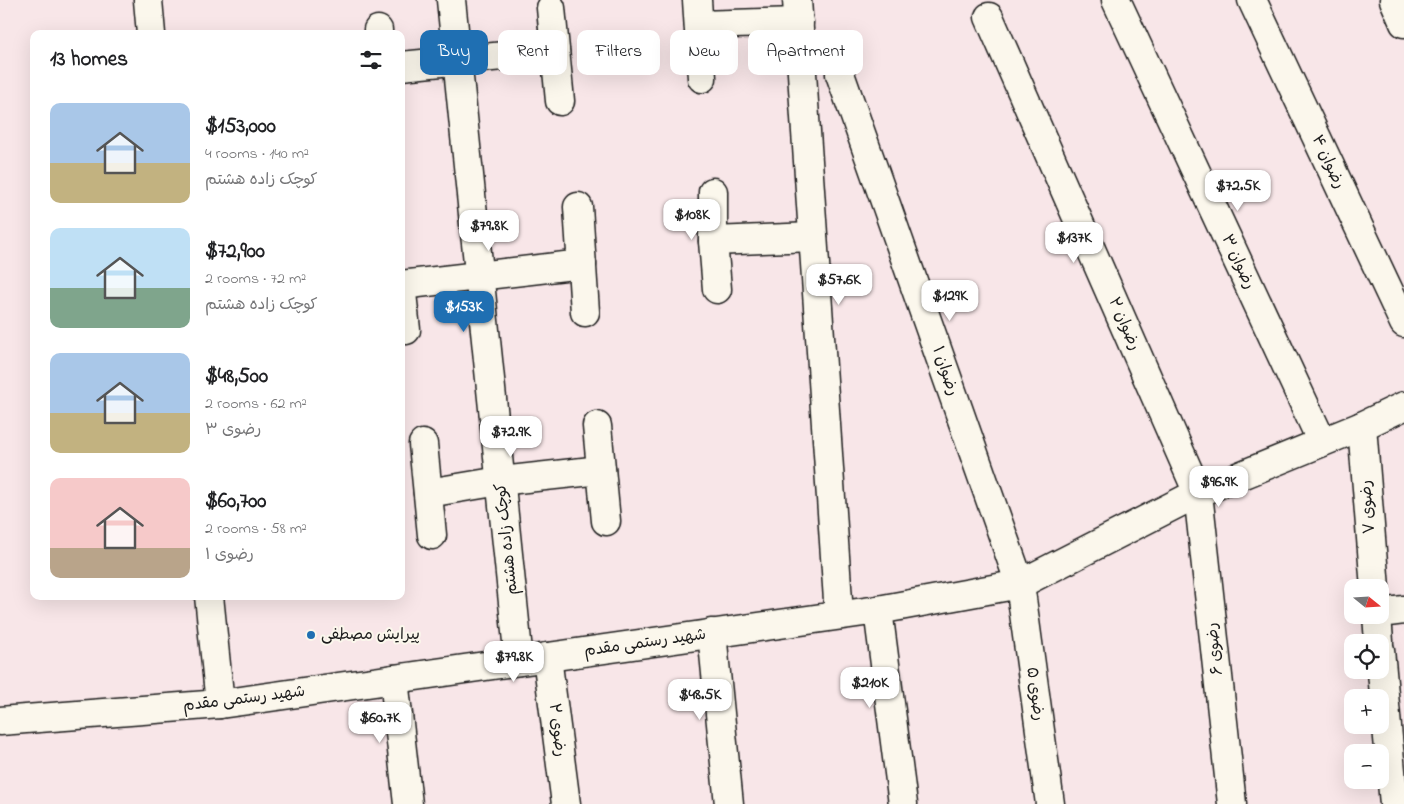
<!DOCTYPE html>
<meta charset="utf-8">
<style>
body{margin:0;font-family:"Indie Flower","Playpen Sans Arabic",sans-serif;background:#f6f6f6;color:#202124;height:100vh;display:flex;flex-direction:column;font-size:19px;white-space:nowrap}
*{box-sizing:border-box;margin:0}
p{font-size:16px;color:#757577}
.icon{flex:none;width:28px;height:28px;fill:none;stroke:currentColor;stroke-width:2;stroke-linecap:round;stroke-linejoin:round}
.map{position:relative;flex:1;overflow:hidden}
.side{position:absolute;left:30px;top:30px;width:375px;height:570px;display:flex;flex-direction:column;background:#fff;border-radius:10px;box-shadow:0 5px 20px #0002}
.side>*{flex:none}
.top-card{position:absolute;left:420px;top:30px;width:475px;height:45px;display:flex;gap:10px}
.needle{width:32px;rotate:108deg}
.controls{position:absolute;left:1344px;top:579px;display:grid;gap:10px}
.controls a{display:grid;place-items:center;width:45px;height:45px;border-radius:10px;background:#fff;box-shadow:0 5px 20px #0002;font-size:25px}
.price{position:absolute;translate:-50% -42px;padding:0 11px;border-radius:10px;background:#fff;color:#222;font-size:16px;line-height:32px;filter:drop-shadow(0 1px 2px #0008)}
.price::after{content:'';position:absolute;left:50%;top:30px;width:15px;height:11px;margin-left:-8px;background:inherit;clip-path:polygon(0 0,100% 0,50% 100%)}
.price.on{background:#1f6fb2;color:#fff}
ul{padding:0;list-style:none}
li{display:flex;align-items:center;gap:15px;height:125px;padding:0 20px}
li span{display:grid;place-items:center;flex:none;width:140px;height:100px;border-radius:10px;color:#555}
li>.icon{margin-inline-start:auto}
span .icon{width:60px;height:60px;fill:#fffc;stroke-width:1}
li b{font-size:21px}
h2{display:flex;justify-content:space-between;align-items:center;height:60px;padding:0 20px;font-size:21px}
.tag{padding:0 18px;border-radius:10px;background:#fff;box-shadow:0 5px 20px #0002;font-size:18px;line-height:45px}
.tag.on{background:#1f6fb2;color:#fff}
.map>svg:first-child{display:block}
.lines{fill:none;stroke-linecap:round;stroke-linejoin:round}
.minor-casing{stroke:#1c1c1c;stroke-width:31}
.minor{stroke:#fbf7ec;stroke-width:28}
.poi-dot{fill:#1f6fb2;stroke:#fbf7ec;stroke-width:2}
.labels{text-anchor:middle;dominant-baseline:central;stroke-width:4;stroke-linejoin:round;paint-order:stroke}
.street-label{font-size:16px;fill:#1c1c1c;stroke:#fbf7ec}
.poi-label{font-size:16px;fill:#1c1c1c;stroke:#fbf7ec;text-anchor:start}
</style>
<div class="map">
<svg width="1404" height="804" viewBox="0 0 1404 804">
<rect width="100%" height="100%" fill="#f8e6e8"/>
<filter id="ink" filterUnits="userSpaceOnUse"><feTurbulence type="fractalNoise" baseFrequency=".02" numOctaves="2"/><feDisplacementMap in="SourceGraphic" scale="10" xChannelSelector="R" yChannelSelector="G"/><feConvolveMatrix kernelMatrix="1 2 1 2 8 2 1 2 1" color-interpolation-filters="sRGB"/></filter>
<g filter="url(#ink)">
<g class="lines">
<g class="minor-casing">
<g id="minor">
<polyline points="148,0 151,34"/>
<polyline points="451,0 519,661"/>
<polyline points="697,0 702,78"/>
<polyline points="797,0 839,615"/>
<polyline points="1116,0 1322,442"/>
<polyline points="1252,0 1404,323"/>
<polyline points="1394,0 1404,23"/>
<polyline points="551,8 560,101"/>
<polyline points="989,17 1198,493 1232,804"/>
<polyline points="699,25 799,22"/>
<polyline points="378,30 378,34"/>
<polyline points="401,66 555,51"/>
<polyline points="840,74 1020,584 1050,804"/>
<polyline points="713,192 713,241 717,289"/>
<polyline points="578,207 585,312"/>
<polyline points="713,241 813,237"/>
<polyline points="401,284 406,330"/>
<polyline points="401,285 582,264"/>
<polyline points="597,426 606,521"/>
<polyline points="1362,426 1375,588"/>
<polyline points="423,444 432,535"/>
<polyline points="428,493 500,481 601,470"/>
<polyline points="209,596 220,704"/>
<polyline points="878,610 903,804"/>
<polyline points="1380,613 1404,610"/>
<polyline points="1377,615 1379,642"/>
<polyline points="712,633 729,804"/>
<polyline points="1380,650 1394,804"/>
<polyline points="547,657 566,804"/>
<polyline points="394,679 408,804"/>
<polyline points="0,721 220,704 878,610 1020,584 1198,493 1362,426 1404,406"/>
</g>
</g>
<use href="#minor" class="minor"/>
</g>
</g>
<circle class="poi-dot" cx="311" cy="635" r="5"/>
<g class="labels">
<g class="street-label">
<text transform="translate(1328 162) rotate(65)">رضوان ۴</text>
<text transform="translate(1238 262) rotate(65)">رضوان ۳</text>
<text transform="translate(1124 324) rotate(66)">رضوان ۲</text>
<text transform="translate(945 371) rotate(71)">رضوان ۱</text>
<text transform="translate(1368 507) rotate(-94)">رضوی ۷</text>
<text transform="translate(507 539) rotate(-96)">کوچک زاده هشتم</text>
<text transform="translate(645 643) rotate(-8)">شهید رستمی مقدم</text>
<text transform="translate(1215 649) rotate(-96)">رضوی ۶</text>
<text transform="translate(1035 694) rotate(82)">رضوی ۵</text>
<text transform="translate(244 699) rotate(-7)">شهید رستمی مقدم</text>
<text transform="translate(557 730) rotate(83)">رضوی ۲</text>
</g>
<g class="poi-label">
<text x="321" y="635">پیرایش مصطفی</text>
</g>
</g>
</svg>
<div class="controls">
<a><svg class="needle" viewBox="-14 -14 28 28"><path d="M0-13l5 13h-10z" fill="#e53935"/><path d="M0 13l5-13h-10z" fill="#757577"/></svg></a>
<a><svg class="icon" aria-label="locate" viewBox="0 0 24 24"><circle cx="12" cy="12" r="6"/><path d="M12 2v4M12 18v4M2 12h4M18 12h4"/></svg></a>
<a>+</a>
<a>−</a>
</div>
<b class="price" style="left:1238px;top:212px">$72.5K</b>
<b class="price" style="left:692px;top:241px">$108K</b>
<b class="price" style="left:489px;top:252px">$79.8K</b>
<b class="price" style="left:1074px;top:264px">$137K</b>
<b class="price" style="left:839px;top:306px">$57.6K</b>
<b class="price" style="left:950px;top:322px">$129K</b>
<b class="price on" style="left:464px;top:333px">$153K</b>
<b class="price" style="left:511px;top:458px">$72.9K</b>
<b class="price" style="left:1219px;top:508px">$96.9K</b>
<b class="price" style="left:514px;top:683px">$79.8K</b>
<b class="price" style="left:870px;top:709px">$210K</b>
<b class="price" style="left:700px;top:721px">$48.5K</b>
<b class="price" style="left:380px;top:744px">$60.7K</b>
<div class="top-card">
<a class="tag on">Buy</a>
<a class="tag">Rent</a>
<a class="tag">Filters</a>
<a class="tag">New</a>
<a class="tag">Apartment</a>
</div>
<section class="side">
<h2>13 homes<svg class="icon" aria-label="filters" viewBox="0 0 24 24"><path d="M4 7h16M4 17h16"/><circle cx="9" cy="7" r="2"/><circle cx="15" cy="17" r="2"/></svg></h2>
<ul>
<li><span style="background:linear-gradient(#a9c7e8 60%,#c2b280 0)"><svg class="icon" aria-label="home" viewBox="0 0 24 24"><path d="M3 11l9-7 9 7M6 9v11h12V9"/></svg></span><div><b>$153,000</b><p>4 rooms · 140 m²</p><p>کوچک زاده هشتم</p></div></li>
<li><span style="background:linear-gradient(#bfe0f5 60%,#7fa58c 0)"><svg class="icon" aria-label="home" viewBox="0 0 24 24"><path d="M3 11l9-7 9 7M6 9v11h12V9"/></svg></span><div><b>$72,900</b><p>2 rooms · 72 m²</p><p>کوچک زاده هشتم</p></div></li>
<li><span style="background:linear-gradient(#a9c7e8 60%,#c2b280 0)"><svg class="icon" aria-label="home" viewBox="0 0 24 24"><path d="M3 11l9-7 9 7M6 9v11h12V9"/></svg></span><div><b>$48,500</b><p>2 rooms · 62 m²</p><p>رضوی ۳</p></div></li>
<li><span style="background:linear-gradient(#f6c9c9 70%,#b9a48a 0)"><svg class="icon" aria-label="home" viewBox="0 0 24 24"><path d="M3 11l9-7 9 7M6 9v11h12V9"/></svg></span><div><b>$60,700</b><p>2 rooms · 58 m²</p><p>رضوی ۱</p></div></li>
</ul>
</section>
</div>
